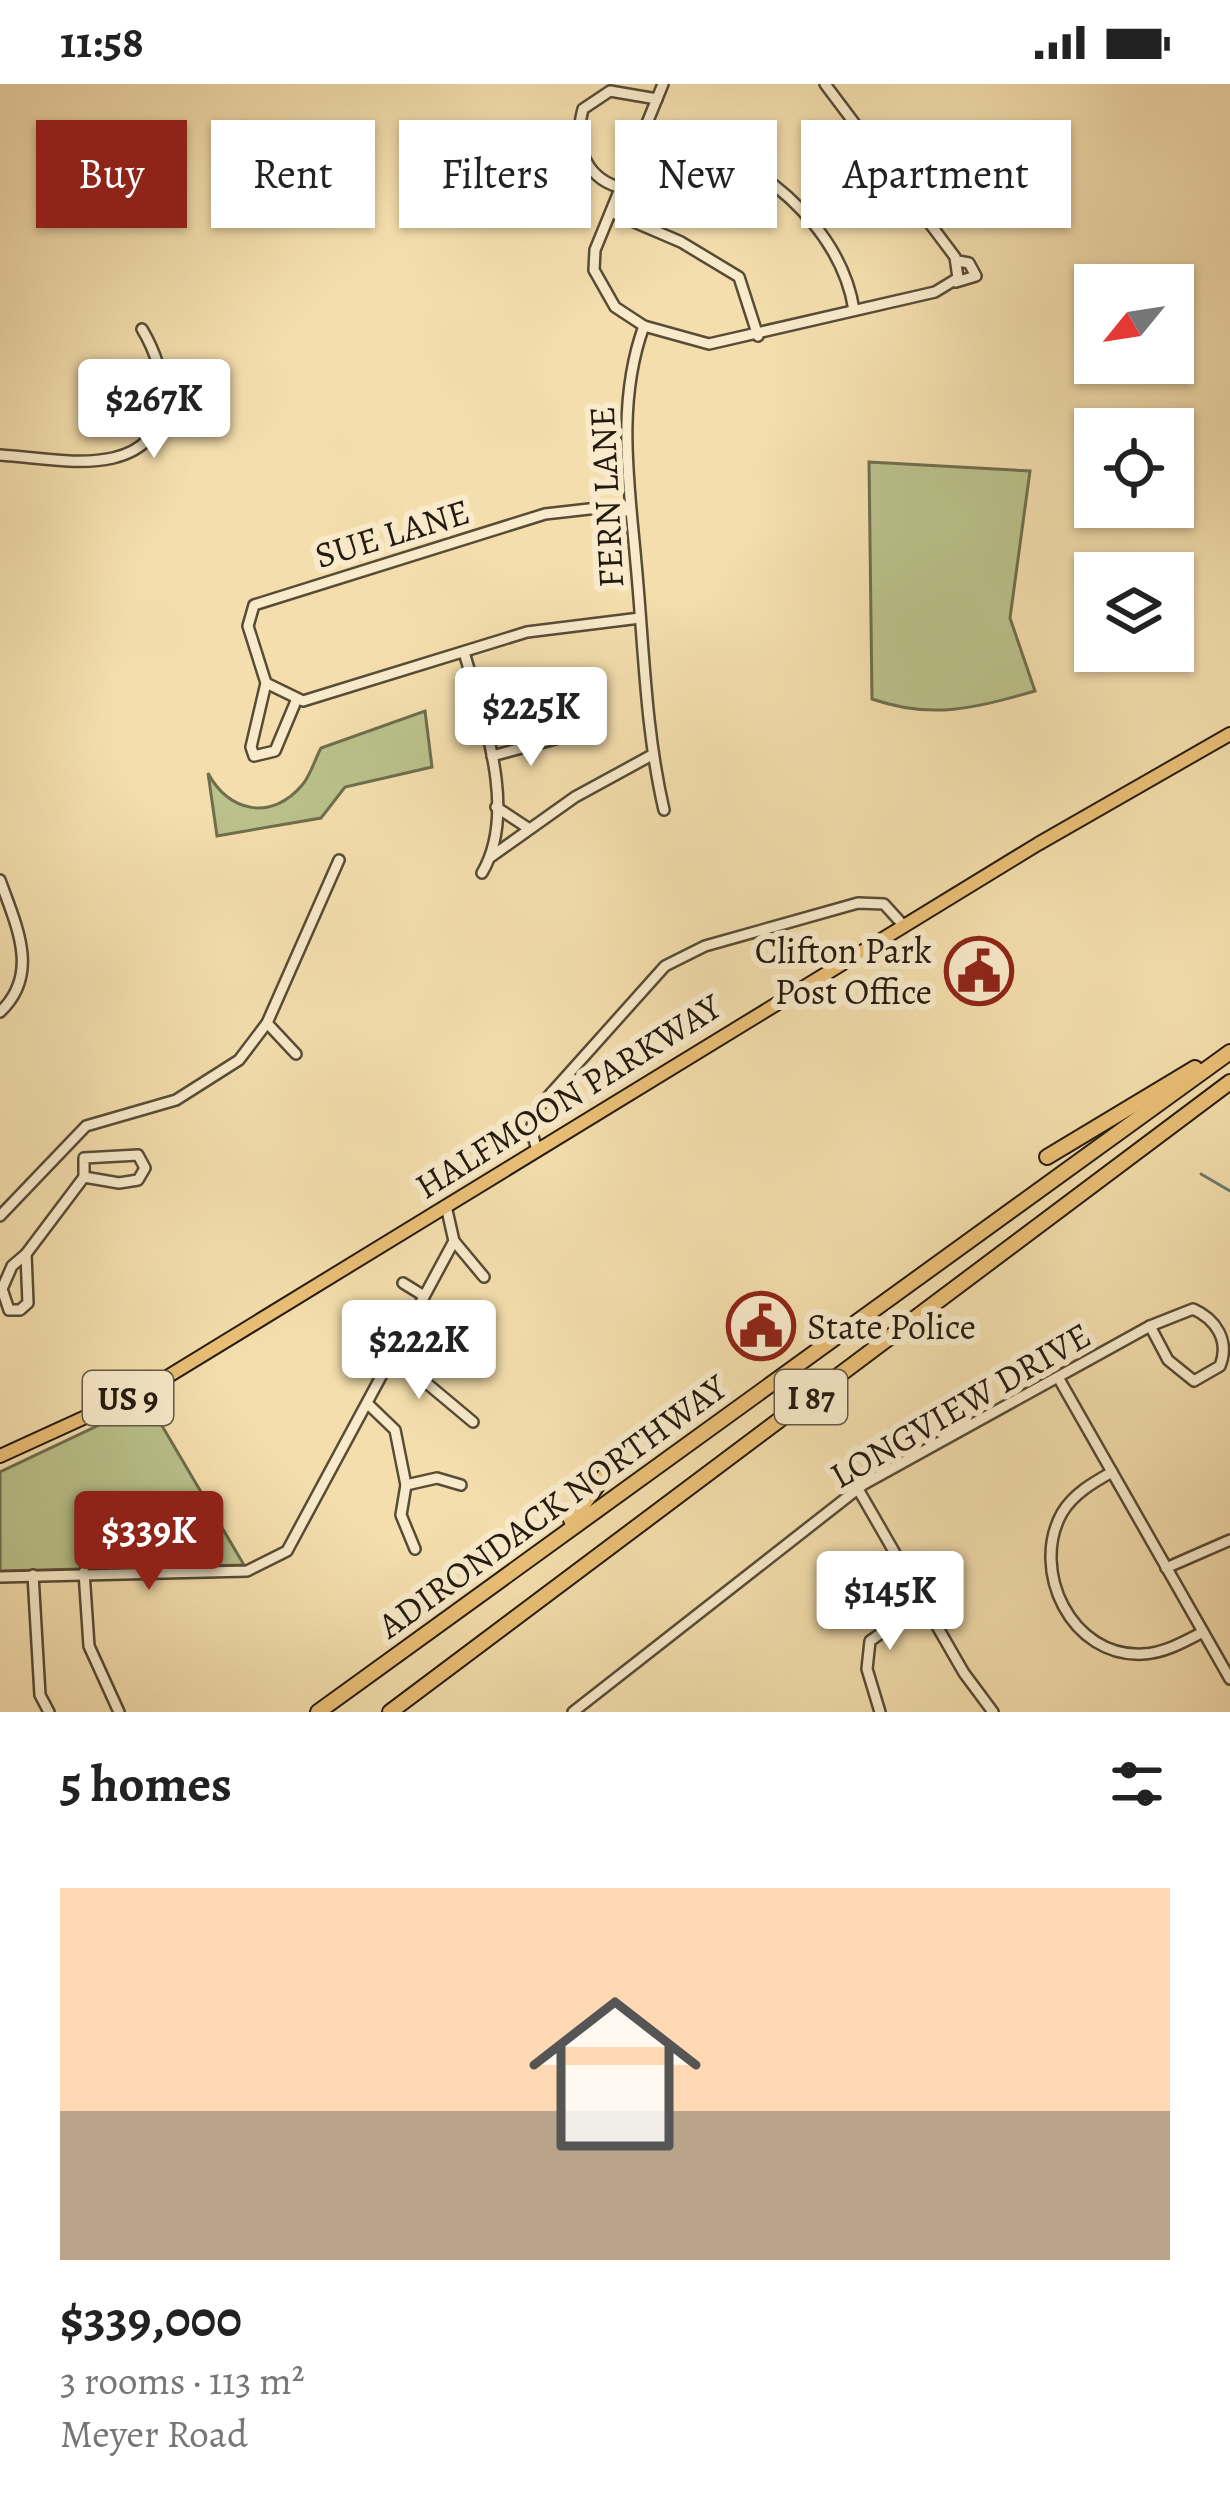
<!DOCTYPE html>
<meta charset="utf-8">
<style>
body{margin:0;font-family:Alegreya,serif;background:#f6f6f6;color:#222;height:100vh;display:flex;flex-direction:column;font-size:45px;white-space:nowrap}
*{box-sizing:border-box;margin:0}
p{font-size:39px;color:#767676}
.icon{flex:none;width:66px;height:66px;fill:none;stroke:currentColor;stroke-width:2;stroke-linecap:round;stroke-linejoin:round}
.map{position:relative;height:1628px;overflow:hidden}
.sheet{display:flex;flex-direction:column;background:#fff;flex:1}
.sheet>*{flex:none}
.banner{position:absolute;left:36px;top:36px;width:1158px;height:108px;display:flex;gap:24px}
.needle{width:78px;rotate:240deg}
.tools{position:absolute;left:1074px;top:180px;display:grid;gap:24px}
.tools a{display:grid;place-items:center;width:120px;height:120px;border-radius:0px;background:#fff;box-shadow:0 3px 9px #0004;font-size:60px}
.price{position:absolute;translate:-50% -102px;padding:0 27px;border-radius:12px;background:#fff;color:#222;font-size:39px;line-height:78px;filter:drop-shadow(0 3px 6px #0008)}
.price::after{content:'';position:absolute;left:50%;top:72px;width:36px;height:27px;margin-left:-18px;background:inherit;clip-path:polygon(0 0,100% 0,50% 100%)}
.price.selected{background:#8f2418;color:#fff}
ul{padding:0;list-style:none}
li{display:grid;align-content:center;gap:24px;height:636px;padding:0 60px}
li+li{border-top:3px solid #e0e0e0}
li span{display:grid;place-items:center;height:372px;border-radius:0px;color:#555}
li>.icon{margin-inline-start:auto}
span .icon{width:216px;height:216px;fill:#fffc;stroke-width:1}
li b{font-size:51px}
h2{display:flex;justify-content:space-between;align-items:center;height:144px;padding:0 60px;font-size:51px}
.pill{padding:0 42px;border-radius:0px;background:#fff;box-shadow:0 3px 9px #0004;font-size:42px;line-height:108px}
.pill.selected{background:#8f2418;color:#fff}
.status{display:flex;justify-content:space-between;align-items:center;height:84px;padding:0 60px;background:#fff;direction:ltr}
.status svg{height:33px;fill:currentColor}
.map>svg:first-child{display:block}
.green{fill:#bac18b;stroke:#6f6e4d;stroke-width:3}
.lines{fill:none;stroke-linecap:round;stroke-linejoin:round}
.stream{stroke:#6c7c6d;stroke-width:3}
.minor-casing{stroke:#584c36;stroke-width:14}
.major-casing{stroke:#241b0f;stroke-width:16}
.highway-casing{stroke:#241b0f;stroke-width:18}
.minor{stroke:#f8eaca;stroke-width:9}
.major{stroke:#eabf76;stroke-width:12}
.highway{stroke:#eabf76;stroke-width:14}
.labels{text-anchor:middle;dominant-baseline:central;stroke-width:12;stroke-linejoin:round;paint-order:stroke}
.shield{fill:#f8eaca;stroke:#645947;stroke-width:3}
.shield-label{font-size:33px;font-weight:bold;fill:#241b0f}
.street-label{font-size:36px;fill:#241b0f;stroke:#f8eaca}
.poi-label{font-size:36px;fill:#241b0f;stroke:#f8eaca;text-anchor:end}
</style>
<div class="status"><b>11:58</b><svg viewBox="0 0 49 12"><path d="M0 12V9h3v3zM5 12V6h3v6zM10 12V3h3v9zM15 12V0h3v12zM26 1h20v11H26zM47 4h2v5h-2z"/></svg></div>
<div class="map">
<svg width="1230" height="1628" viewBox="0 0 1230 1628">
<rect width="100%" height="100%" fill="#f4dead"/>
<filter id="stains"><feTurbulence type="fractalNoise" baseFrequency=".00167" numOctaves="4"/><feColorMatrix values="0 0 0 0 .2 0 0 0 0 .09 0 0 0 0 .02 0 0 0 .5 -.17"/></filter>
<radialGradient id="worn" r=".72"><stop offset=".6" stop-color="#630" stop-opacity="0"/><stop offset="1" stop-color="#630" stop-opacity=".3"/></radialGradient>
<g class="green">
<path d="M869,378L1030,387L1010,534L1035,607C975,624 932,636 872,615Z"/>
<path d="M425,627L432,683L345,703L321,734L217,752L208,689C228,728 272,738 303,700C311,690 315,675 321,664Z"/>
<polygon points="148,1318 244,1481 0,1487 0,1388"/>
</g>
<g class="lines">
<polyline class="stream" points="1201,1090 1230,1107"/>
<g class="minor-casing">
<g id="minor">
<polyline points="663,0 595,166 594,186 615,223 644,242 709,260 935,208 958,194 955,173 825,0"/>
<path d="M738,78C793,107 844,162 854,226"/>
<path d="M618,103C583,92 574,58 583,25L610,7L657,15"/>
<polyline points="611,128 681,158 739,193 758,252"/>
<polyline points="956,198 976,192 969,179 958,177"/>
<path d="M644,242C616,318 629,400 636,479C644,563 645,644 664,726"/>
<path d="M0,371C35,373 78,382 113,374C180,358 169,290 142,245"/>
<path d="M464,568C482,632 519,726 482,789"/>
<polyline points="266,599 303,617 527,548 640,534"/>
<polyline points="296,617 275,667 254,672 251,663 266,599 248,542 254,521 545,430 598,424 628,427"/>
<polyline points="492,672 559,654"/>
<polyline points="496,723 528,744"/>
<polyline points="492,772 575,713 652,671"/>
<path d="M0,796C16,841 41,890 0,928"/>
<polyline points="267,939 296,970"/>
<polyline points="537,1066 531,1045 537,1025 665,882 705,862 858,819 884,820 904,842"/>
<polygon points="138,1071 145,1084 138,1096 119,1099 84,1093 84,1074"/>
<polyline points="0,1132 86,1042 176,1016 239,976 267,939 339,776"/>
<polyline points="454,1157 484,1193"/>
<polygon points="26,1170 28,1219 20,1226 9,1226 2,1205 12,1182"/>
<polyline points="26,1170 84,1093"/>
<polyline points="403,1199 424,1212"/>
<path d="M1193,1225C1216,1235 1230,1257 1220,1282L1194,1297L1168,1276L1150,1242Z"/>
<polyline points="393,1271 473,1338"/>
<polyline points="1059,1295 1230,1595"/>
<polyline points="368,1320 395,1346 406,1401 401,1431 415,1465"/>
<path d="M1112,1388C1094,1398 1073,1410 1062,1429C1030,1486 1071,1574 1143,1570C1164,1569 1184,1558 1203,1548"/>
<polyline points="406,1401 437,1394 461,1401"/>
<polyline points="858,1405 964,1589 993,1628"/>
<polyline points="1166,1484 1230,1456"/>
<polyline points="84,1488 89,1562 119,1628"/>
<polyline points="33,1491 40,1611 49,1628"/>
<polyline points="0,1493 247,1487 287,1467 454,1157 446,1122"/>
<polyline points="573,1628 864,1400 1150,1242"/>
<polyline points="880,1628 867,1585 870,1557 923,1520"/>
</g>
</g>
<g class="major-casing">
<polyline id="major" points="0,1372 149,1304 1038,760 1230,650"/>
</g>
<g class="highway-casing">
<g id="highway">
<polyline points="1047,1073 1195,984"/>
<polyline points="571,1436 615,1378"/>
<polyline points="318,1628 1230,968"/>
<polyline points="390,1628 1230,998"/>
</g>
</g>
<use href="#minor" class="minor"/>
<use href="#major" class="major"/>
<use href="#highway" class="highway"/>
</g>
<defs>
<g id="civic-ring" transform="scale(3.45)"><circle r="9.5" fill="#f8eaca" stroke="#8f2418" stroke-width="1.5"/><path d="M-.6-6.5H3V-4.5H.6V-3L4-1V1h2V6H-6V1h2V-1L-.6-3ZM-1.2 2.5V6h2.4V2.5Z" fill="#8f2418"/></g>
</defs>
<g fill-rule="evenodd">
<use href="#civic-ring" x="979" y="887"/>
<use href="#civic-ring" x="761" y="1242"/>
</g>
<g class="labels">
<g class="shield">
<rect x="775" y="1286" width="72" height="54" rx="9"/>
<rect x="83" y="1287" width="90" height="54" rx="9"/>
</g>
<g class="shield-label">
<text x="811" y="1313">I 87</text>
<text x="128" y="1314">US 9</text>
</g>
<g class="street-label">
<text transform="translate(606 413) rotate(-93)">FERN LANE</text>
<text transform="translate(392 449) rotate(-17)">SUE LANE</text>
<text transform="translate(568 1012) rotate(-32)">HALFMOON PARKWAY</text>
<text transform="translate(960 1321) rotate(-30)">LONGVIEW DRIVE</text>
<text transform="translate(552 1422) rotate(-36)">ADIRONDACK NORTHWAY</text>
</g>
<g class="poi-label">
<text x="932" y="866">Clifton Park<tspan x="932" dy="41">Post Office</tspan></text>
<text x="807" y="1242" text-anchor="start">State Police</text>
</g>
</g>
<rect width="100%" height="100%" filter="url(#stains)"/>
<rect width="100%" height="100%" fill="url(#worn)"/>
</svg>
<div class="tools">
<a><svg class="needle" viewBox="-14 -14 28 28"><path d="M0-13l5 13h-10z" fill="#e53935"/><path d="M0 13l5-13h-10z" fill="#767676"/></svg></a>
<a><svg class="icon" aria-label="locate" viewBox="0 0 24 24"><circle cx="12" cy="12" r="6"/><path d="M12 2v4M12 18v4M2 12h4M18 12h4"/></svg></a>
<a><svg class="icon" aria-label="layers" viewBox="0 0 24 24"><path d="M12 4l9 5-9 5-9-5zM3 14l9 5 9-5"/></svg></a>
</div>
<b class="price" style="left:154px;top:377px">$267K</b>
<b class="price" style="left:531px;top:685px">$225K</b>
<b class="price" style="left:419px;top:1318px">$222K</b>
<b class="price selected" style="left:149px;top:1509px">$339K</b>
<b class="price" style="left:890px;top:1569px">$145K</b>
<div class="banner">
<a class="pill selected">Buy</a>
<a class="pill">Rent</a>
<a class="pill">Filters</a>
<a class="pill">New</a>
<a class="pill">Apartment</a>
</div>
</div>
<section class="sheet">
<h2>5 homes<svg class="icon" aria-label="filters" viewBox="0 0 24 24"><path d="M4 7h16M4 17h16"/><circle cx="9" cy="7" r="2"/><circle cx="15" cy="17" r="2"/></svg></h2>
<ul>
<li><span style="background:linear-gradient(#ffd9b3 60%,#b9a48a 0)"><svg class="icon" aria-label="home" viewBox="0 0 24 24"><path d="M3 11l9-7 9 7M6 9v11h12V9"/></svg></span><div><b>$339,000</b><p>3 rooms · 113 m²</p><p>Meyer Road</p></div></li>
</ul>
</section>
